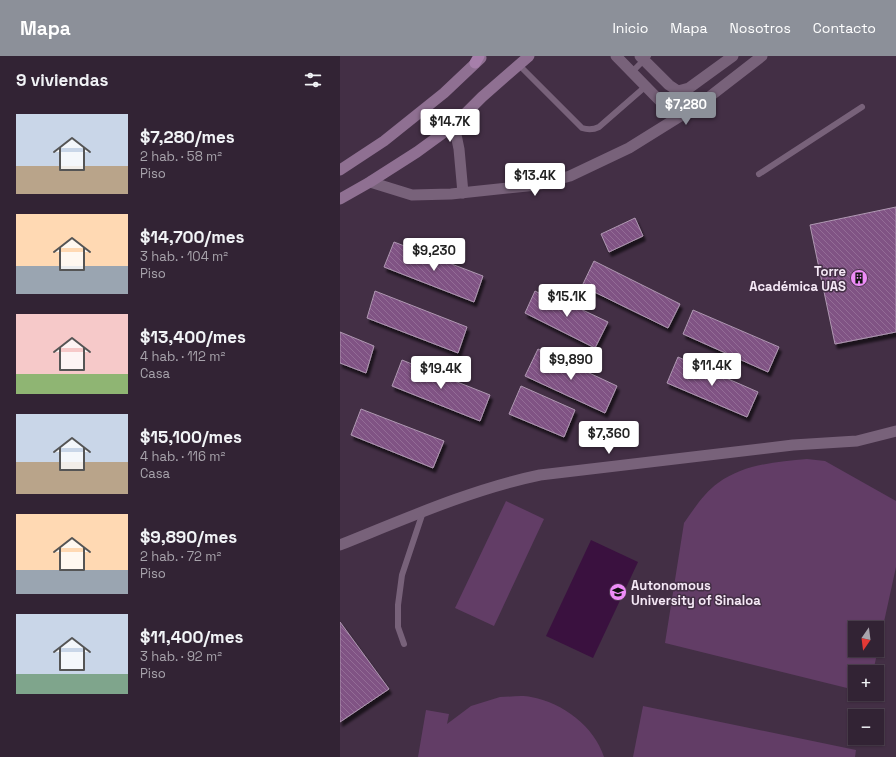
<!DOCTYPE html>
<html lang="es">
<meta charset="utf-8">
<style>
body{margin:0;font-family:"Space Grotesk",sans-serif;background:#3a2b3c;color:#f1f3f6;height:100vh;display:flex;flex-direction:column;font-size:15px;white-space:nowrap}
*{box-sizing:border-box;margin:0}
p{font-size:13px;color:#a8a4ac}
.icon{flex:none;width:22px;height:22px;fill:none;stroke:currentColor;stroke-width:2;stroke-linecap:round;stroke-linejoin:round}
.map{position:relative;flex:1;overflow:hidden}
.sheet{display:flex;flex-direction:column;background:#322334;width:340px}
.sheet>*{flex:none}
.needle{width:26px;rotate:194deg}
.buttons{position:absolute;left:508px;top:565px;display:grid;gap:8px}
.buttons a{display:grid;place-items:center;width:36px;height:36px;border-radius:0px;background:#322334;box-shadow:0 1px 3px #0004,0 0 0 1px #4d404f;font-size:20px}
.price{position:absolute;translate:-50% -34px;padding:0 9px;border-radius:4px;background:#fff;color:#222;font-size:13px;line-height:26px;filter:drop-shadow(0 1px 2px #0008)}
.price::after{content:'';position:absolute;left:50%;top:24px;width:12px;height:9px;margin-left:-6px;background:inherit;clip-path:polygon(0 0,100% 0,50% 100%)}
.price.on{background:#8c9099;color:#fff}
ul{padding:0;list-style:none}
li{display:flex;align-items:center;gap:12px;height:100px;padding:0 16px}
li span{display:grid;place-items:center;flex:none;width:112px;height:80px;border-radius:0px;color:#555}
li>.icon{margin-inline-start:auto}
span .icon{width:48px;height:48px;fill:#fffc;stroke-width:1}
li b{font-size:17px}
h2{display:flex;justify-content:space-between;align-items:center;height:48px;padding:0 16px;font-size:17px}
header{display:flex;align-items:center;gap:24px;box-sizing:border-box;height:56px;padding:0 20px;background:#8c9099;color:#fff}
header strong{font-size:19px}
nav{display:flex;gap:22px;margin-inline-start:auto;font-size:14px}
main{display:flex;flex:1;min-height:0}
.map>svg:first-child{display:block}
.garden{fill:#623d66;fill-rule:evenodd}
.water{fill:#3a113f}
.building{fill:url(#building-back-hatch);stroke:#af98b2;filter:url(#shadow)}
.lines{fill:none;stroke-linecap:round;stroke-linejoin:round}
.service{stroke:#78627a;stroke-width:6}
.minor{stroke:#78627a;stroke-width:11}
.tertiary{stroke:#78627a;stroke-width:11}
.secondary{stroke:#8f7092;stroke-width:11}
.primary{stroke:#a67faa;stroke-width:11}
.labels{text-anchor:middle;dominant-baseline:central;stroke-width:3;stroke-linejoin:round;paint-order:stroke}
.poi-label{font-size:13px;font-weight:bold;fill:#f5e8f6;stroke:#432f45;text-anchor:end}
</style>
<header>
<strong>Mapa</strong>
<nav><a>Inicio</a><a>Mapa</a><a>Nosotros</a><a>Contacto</a></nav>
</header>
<main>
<section class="sheet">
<h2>9 viviendas<svg class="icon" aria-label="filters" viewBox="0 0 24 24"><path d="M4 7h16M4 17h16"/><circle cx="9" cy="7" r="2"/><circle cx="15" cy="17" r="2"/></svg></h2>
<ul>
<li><span style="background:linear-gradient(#c9d6e8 65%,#b9a48a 0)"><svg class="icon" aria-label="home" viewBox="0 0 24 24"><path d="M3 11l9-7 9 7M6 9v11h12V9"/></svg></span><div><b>$7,280/mes</b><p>2 hab. · 58 m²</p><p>Piso</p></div></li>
<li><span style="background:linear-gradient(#ffd9b3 65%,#9aa5b1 0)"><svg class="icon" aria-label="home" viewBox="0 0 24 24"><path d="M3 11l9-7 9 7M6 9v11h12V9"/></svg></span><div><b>$14,700/mes</b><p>3 hab. · 104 m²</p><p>Piso</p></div></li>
<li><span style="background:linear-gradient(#f6c9c9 75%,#8fb573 0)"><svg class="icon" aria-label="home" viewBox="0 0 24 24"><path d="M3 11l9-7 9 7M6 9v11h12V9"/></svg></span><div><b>$13,400/mes</b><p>4 hab. · 112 m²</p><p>Casa</p></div></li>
<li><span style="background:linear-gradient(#c9d6e8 60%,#b9a48a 0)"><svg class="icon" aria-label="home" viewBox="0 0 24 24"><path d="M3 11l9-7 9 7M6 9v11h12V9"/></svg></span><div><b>$15,100/mes</b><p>4 hab. · 116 m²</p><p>Casa</p></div></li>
<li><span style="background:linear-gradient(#ffd9b3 70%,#9aa5b1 0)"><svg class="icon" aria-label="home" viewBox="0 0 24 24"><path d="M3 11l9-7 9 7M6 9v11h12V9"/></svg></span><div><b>$9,890/mes</b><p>2 hab. · 72 m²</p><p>Piso</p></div></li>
<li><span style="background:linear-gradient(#c9d6e8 75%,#7fa58c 0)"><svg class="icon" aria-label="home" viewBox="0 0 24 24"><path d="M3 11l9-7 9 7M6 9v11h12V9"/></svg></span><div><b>$11,400/mes</b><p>3 hab. · 92 m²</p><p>Piso</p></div></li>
</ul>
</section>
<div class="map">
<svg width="556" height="701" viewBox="0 0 556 701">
<defs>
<pattern id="building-back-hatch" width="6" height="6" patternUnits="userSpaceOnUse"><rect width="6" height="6" fill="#805384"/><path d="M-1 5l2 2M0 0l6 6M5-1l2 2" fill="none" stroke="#936c96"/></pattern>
<filter id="shadow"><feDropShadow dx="2.5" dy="4.5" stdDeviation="1" flood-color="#0009"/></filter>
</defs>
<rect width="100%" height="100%" fill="#432f45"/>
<g class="garden">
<path d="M467,403L485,405L556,445V511L533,616H515V634L325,587L344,467C353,454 365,436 378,427C404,408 436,406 467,403ZM515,572H537V594H515Z"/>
<polygon points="166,445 204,463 154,570 115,552"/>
<path d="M160,641C170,641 182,639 191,641C223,647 254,670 264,701H78L86,654L109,658L107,668L131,650Z"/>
<polygon points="303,650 516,694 515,701 293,701"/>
</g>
<polygon class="water" points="251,484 298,506 253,602 206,580"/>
<g class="building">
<polygon points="556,151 556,276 495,288 470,169"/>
<polygon points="295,162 303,180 269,196 261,178"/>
<polygon points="54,186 143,220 134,246 44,211"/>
<polygon points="254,205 340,248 328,272 242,230"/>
<polygon points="35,235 127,271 118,297 27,262"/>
<polygon points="195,235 205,240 209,238 268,266 255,292 185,257"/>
<polygon points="353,254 439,291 428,316 343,278"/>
<polygon points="0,276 34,290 26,317 0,307"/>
<polygon points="198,293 277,330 265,357 185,320"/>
<polygon points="338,301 418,336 407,361 327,327"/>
<polygon points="62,304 150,339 140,365 52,330"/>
<polygon points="181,330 235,354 224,381 169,358"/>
<polygon points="21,353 104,385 93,412 11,379"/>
<polygon points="0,566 49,633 0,666"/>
</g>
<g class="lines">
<g class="service">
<path d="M179,9L242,72C248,74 253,74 259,71L306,30"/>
<polyline points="292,16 308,0"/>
<polyline points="419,118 522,51"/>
<polyline points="64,588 58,571 58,549 62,519 83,456"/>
</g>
<g class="minor">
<polyline points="276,0 321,46 342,59 364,45 422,0"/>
<polyline points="300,0 329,29 338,35 349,32 393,0"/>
<polyline points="114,69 119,93 123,137"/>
<polyline points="30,126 72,139 111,138 197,129 230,120 289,92 342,59"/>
</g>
<path class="tertiary" d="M0,489C65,463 132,433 200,419L453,389L517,385L556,375"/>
<g class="secondary">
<polyline points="0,114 44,85 104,37 141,2"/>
<polyline points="0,143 30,126 77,96 114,69 142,41 189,0"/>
</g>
<polyline class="primary" points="135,7 139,0"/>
</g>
<defs>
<g id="building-disc" transform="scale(0.9)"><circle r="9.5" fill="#ee8cf8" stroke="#432f45"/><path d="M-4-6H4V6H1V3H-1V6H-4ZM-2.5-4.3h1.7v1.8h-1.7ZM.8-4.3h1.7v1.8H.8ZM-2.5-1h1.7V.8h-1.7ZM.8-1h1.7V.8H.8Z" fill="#111"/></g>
<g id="university-disc" transform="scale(0.9)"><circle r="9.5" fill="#ee8cf8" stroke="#432f45"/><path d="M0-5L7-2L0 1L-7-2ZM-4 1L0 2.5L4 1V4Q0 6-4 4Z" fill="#111"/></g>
</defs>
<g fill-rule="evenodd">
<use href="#building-disc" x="519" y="222"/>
<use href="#university-disc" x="278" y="536"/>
</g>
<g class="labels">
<g class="poi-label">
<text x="506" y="215">Torre<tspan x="506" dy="15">Académica UAS</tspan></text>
<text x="291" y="529" text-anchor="start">Autonomous<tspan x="291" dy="15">University of Sinaloa</tspan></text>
</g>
</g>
</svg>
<div class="buttons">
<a><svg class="needle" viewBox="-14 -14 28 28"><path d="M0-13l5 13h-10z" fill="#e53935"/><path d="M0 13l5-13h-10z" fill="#a8a4ac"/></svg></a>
<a>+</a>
<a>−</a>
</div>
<b class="price on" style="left:346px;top:70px">$7,280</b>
<b class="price" style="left:110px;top:87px">$14.7K</b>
<b class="price" style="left:195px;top:141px">$13.4K</b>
<b class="price" style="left:94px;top:216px">$9,230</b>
<b class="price" style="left:227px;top:262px">$15.1K</b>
<b class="price" style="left:231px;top:325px">$9,890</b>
<b class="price" style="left:372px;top:331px">$11.4K</b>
<b class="price" style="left:101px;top:334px">$19.4K</b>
<b class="price" style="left:269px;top:399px">$7,360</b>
</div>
</main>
